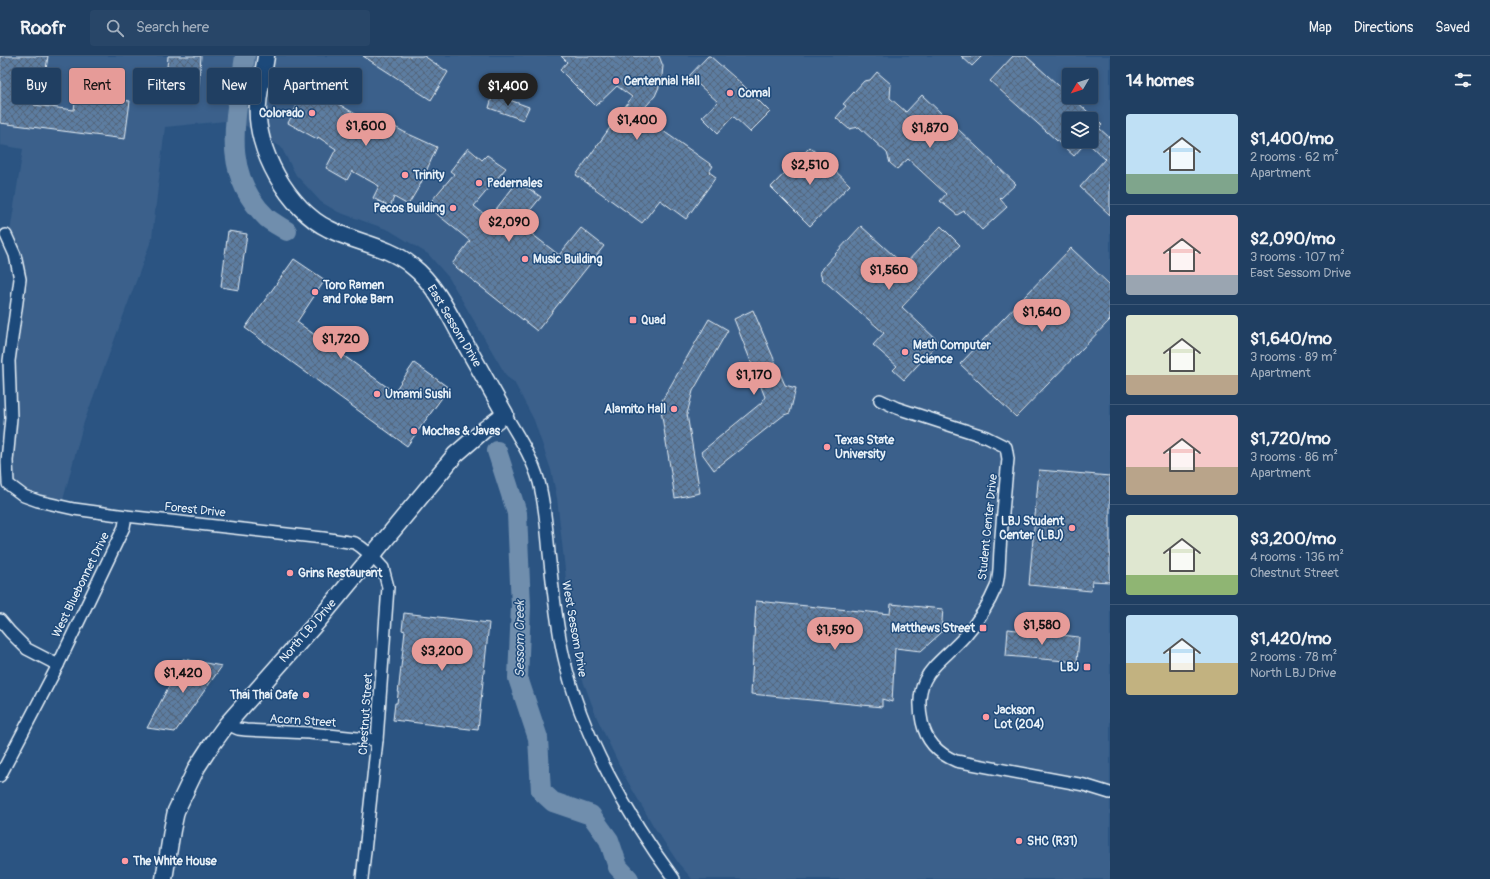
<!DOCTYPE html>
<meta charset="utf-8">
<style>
body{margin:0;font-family:Pangolin,sans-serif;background:#284668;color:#f1f3f6;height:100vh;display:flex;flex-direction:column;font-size:15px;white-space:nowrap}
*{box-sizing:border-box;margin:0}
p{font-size:13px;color:#a2afbe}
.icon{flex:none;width:22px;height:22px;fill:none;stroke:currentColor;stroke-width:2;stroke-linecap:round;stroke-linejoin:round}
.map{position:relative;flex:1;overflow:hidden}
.drawer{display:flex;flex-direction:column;background:#203f62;width:380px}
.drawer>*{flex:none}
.hud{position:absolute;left:12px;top:12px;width:380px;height:36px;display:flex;gap:8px}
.needle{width:26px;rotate:231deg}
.buttons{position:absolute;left:1062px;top:12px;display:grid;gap:8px}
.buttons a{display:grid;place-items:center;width:36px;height:36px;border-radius:4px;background:#203f62;box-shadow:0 2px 6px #0003,0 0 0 1px #3d5877;font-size:20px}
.price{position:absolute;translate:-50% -34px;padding:0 9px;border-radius:14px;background:#e69b98;color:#111;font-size:13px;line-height:26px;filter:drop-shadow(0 1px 2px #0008)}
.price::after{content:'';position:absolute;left:50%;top:24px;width:12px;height:9px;margin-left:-6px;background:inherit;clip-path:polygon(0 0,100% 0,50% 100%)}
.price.on{background:#222;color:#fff}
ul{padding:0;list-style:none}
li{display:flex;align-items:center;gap:12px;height:100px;padding:0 16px}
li+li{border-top:1px solid #3d5877}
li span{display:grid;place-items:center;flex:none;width:112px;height:80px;border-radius:4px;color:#555}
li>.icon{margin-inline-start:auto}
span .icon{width:48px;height:48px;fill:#fffc;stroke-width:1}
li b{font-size:17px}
h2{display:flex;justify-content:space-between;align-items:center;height:48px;padding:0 16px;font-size:17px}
.tag{padding:0 14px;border-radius:4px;background:#203f62;box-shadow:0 2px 6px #0003,0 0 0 1px #3d5877;font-size:14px;line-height:36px}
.tag.on{background:#e69b98;color:#111}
header{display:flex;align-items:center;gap:24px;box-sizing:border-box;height:56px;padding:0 20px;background:#203f62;border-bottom:1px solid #3d5877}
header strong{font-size:19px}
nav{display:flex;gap:22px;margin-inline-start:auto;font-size:14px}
.search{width:280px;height:36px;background:#284668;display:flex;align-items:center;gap:10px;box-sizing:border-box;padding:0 14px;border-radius:4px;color:#a2afbe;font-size:15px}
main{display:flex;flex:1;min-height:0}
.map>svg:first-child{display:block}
.built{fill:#3a608b;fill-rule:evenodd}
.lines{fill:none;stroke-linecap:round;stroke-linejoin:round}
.river{stroke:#708ead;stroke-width:20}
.building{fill:url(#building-cross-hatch);stroke:#e8f1f8}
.street-casing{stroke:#e8f1f8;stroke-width:14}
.secondary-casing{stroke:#e8f1f8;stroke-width:19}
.street{stroke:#1f4a7a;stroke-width:11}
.secondary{stroke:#1f4a7a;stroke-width:16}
.poi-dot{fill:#ff9aa2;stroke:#1f4a7a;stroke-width:1.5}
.labels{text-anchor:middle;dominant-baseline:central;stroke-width:3;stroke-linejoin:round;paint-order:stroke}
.poi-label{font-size:12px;font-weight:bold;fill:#e8f1f8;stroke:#1f4a7a;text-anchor:start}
.street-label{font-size:12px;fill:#e8f1f8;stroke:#1f4a7a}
.water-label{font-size:13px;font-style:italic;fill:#d0dde9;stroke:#1f4a7a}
</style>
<header>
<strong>Roofr</strong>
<div class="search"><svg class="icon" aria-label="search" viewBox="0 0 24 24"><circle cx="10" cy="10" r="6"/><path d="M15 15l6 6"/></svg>Search here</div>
<nav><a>Map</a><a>Directions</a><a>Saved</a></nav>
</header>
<main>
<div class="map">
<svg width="1110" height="823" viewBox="0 0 1110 823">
<defs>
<pattern id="building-cross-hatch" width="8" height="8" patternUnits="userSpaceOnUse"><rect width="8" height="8" fill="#5d7da1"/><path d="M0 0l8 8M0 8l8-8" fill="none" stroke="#53657a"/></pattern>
</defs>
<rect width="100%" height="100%" fill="#2b5482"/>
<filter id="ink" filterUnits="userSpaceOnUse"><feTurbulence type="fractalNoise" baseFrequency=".025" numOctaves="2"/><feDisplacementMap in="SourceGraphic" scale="8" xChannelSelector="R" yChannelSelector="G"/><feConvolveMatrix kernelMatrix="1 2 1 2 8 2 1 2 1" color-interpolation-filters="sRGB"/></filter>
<g filter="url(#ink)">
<path class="built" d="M0,0H1110V823H692L679,808L654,771L624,719L597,662L579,614L569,550L557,442L551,414L534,364L514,326L507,321L449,222L428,198L389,174L338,156L321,146L296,119L281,91L236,64L165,71L152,182L83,369L63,444L36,440L22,435L12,425L15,360L14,304L24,221L10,176L23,93L0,89ZM1069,19H1091V41H1069ZM1069,63H1091V85H1069Z"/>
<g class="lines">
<g class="river">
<path d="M245,0C237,58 218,115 267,162C273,167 281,171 287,175"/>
<polyline points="497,395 517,457 521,550 518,622 538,682 541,735 553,746 591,759 609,784 618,811 629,823"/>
</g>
</g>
<g class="building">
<polygon points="0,0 48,0 45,20 38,19 34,49 74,54 76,38 130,45 125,83 0,67"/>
<polygon points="168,0 201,0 198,38 165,34"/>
<polygon points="363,0 424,0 448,16 431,44"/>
<polygon points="561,0 659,0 663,10 662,20 659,31 655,40 639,58 713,110 709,116 716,121 686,163 660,144 642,167 576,119 632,41 617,30 596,50 560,14 567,6"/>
<polygon points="708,0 710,0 742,28 770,56 750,76 733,60 718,77 702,61 718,46 689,20"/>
<polygon points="961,0 982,0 972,10"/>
<polygon points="1013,0 1026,0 1069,39 1069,41 1072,41 1102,69 1099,72 1110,82 1110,159 1080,131 1105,103 1091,90 1091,63 1069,63 1069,85 1087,85 1074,100 990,25"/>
<polygon points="877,16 891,28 890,42 906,56 922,39 1016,128 1000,143 1007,151 982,174 964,155 957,159 940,145 946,138 908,103 897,113 890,107 887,97 859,71 849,73 836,62 846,50 843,48 864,25 870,24"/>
<polygon points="324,30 342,39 337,47 377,71 381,63 404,76 437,91 420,129 408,149 394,141 390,151 373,142 379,130 352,115 347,124 326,112 336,93 318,81 317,83 288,67 302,40 315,46"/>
<polygon points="493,38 529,51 523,64 489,52"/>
<polygon points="810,91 850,129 810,170 771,131"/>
<polygon points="468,92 482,104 487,99 506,112 474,150 489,162 518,125 541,141 519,168 559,199 581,172 604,190 537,275 452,208 470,185 427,150 454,118 450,115"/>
<polygon points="861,170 904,209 941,170 960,189 902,251 939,286 904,324 893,314 897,310 873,289 884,277 822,223 820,217 825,209"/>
<polygon points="228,175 247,178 239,234 221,231"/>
<polygon points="1071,192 1110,229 1110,264 1016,361 960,308"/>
<polygon points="294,203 325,224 297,266 394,336 414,307 449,332 407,390 245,272"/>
<polygon points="753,254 785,329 796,332 790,357 784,359 714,414 701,396 761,347 765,341 734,263"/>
<polygon points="709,263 728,274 693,335 687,358 700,437 675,442 660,348"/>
<polygon points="1039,414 1110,420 1110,526 1092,525 1091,535 1029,529"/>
<polygon points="756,545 890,558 891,548 943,553 941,577 921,595 895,592 892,646 882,643 882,651 751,638"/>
<polygon points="404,557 489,567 478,674 393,664 395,647 397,647 405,575 402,574"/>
<polygon points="1008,573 1079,581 1077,606 1006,600"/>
<polygon points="183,603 222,610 175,676 147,672"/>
</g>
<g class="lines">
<g class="street-casing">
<g id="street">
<polyline points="6,179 15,199 20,223 9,305 11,362 7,405 8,428 24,440 38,445 74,453 126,460 323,482 355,487 361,491 372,500 383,512 388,531 377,684 362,823"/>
<path d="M880,344L897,352L986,381L1006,391L1008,403C1005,434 1002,464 1000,494C999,505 1000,520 996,531C989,548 978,565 965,580C938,610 912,618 922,666C926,685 939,698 956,705L1084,729L1110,737"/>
<path d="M505,358C518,380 532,401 539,426C545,449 547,474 549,497C553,532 556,568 564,602C581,678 628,761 674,823"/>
<polyline points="0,564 10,576 27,593 58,609"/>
<polyline points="227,668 238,673 246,674 309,677 377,684"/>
<polyline points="0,720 58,609 124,471 126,460"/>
</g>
</g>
<g class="secondary-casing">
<path id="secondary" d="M164,823L172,774L176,755L197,711L208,694L227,668L318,565L455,399L485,373L505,358C491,333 476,307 462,282C448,256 435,228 412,210C389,190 356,187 329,173C289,154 254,93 258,48C259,32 264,16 266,0"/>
</g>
<use href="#street" class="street"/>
<use href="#secondary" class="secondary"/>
</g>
</g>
<g class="poi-dot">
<circle cx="616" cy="25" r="4"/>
<circle cx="730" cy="37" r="4"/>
<circle cx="312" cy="57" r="4"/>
<circle cx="405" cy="119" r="4"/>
<circle cx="479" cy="127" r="4"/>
<circle cx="453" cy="152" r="4"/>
<circle cx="525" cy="203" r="4"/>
<circle cx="315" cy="236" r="4"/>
<rect x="629" y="260" width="8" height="8" rx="2"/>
<circle cx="905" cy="296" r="4"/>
<circle cx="377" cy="338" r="4"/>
<circle cx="674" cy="353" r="4"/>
<circle cx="414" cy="375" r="4"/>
<circle cx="827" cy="391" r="4"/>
<circle cx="1072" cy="472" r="4"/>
<circle cx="290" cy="517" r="4"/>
<rect x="979" y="568" width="8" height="8" rx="2"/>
<rect x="1083" y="607" width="8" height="8" rx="2"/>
<circle cx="306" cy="639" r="4"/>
<circle cx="986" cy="661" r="4"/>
<circle cx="1019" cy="785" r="4"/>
<circle cx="125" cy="805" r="4"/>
</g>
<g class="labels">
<g class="poi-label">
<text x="624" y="25">Centennial Hall</text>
<text x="738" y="37">Comal</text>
<text x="304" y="57" text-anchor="end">Colorado</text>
<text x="413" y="119">Trinity</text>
<text x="487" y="127">Pedernales</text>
<text x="445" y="152" text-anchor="end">Pecos Building</text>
<text x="533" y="203">Music Building</text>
<text x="323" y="229">Toro Ramen<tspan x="323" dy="14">and Poke Barn</tspan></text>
<text x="641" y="264">Quad</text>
<text x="913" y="289">Math Computer<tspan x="913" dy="14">Science</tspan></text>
<text x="385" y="338">Umami Sushi</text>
<text x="666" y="353" text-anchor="end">Alamito Hall</text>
<text x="422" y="375">Mochas &amp; Javas</text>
<text x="835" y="384">Texas State<tspan x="835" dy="14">University</tspan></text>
<text x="1064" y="465" text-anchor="end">LBJ Student<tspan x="1064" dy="14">Center (LBJ)</tspan></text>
<text x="298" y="517">Grins Restaurant</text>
<text x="975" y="572" text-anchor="end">Matthews Street</text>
<text x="1079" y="611" text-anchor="end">LBJ</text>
<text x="298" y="639" text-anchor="end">Thai Thai Cafe</text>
<text x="994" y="654">Jackson<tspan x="994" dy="14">Lot (204)</tspan></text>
<text x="1027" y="785">SHC (R31)</text>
<text x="133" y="805">The White House</text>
</g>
<g class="street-label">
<text transform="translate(454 270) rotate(59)">East Sessom Drive</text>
<text transform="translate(195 454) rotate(6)">Forest Drive</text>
<text transform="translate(988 471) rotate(-84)">Student Center Drive</text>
<text transform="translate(81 529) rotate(-64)">West Bluebonnet Drive</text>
<text transform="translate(574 573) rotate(80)">West Sessom Drive</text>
<text transform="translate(308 575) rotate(-49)">North LBJ Drive</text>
<text transform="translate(366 658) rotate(-86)">Chestnut Street</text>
<text transform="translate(303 665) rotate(4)">Acorn Street</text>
</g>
<g class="water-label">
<text transform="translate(520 583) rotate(-90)">Sessom Creek</text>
</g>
</g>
</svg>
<div class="buttons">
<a><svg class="needle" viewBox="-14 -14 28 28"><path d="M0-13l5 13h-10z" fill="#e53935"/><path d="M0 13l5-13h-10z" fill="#a2afbe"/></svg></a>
<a><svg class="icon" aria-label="layers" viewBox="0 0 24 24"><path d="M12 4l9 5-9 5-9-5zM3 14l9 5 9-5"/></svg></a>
</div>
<b class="price on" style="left:508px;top:51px">$1,400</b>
<b class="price" style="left:637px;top:85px">$1,400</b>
<b class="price" style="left:366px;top:91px">$1,600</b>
<b class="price" style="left:930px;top:93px">$1,870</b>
<b class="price" style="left:810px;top:130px">$2,510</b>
<b class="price" style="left:509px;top:187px">$2,090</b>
<b class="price" style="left:889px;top:235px">$1,560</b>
<b class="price" style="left:1042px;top:277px">$1,640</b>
<b class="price" style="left:341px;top:304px">$1,720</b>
<b class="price" style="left:754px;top:340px">$1,170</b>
<b class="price" style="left:1042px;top:590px">$1,580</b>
<b class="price" style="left:835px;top:595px">$1,590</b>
<b class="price" style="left:442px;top:616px">$3,200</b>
<b class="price" style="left:183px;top:638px">$1,420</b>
<div class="hud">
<a class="tag">Buy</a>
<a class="tag on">Rent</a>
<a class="tag">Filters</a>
<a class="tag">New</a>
<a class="tag">Apartment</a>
</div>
</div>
<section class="drawer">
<h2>14 homes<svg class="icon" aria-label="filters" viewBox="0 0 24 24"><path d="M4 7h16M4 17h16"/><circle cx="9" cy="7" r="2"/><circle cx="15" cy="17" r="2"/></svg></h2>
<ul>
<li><span style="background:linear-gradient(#bfe0f5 75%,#7fa58c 0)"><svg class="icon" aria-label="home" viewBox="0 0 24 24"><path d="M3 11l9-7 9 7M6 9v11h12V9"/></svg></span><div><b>$1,400/mo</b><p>2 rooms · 62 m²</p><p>Apartment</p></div></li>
<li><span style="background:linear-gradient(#f6c9c9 75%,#9aa5b1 0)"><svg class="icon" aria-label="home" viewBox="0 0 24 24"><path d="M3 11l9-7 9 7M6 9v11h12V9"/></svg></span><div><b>$2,090/mo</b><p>3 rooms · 107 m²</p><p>East Sessom Drive</p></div></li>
<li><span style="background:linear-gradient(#dfe7d0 75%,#b9a48a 0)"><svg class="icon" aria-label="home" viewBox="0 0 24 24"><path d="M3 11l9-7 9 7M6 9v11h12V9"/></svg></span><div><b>$1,640/mo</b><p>3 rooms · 89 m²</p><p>Apartment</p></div></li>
<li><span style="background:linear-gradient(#f6c9c9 65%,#b9a48a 0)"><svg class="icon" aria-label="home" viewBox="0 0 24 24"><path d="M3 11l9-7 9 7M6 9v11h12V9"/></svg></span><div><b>$1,720/mo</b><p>3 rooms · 86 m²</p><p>Apartment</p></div></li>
<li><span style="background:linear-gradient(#dfe7d0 75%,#8fb573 0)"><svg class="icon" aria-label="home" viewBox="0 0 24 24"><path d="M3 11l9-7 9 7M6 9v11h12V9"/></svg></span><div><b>$3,200/mo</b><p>4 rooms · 136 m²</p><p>Chestnut Street</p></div></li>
<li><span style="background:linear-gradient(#bfe0f5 60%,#c2b280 0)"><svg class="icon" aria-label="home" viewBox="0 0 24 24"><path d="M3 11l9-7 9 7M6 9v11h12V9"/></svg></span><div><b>$1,420/mo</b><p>2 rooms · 78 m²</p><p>North LBJ Drive</p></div></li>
</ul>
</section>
</main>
